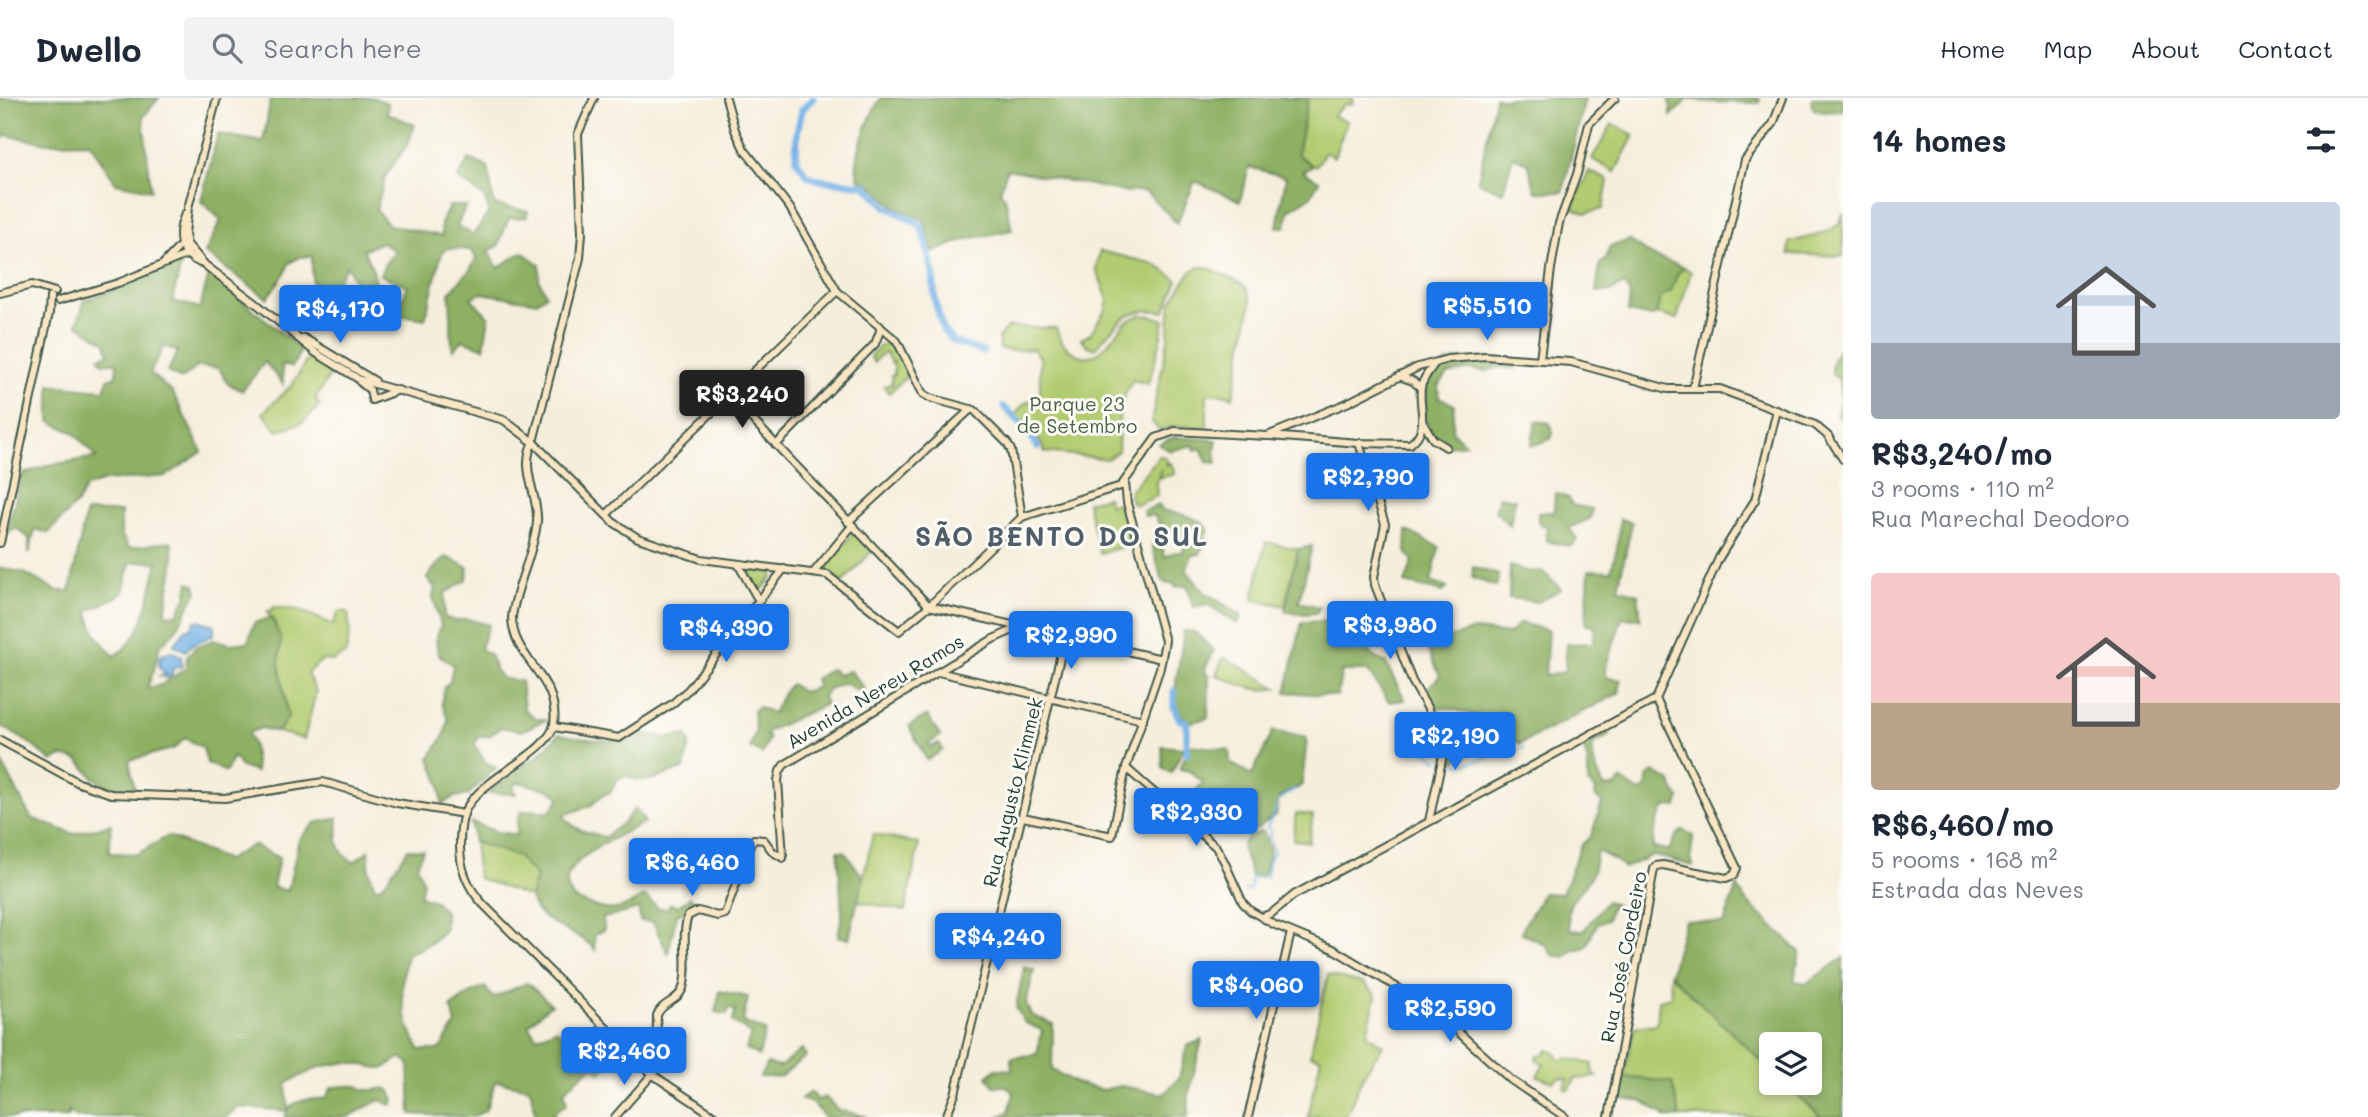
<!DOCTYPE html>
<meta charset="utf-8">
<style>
body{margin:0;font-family:Mali,sans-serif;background:#f2f2f3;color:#1f2937;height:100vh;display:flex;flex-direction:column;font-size:26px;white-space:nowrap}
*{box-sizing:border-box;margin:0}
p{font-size:23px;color:#747a83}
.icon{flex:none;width:38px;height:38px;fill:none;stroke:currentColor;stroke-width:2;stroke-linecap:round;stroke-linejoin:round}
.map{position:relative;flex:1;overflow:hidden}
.side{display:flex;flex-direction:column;background:#fff;width:525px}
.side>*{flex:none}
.fabs{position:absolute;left:1759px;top:934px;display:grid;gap:14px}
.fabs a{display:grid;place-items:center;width:63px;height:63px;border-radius:7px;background:#fff;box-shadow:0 4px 10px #0003;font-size:35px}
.price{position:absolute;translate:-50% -60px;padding:0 16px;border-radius:7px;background:#1a73e8;color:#fff;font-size:23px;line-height:46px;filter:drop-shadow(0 2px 4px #0008)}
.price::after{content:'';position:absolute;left:50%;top:42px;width:21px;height:16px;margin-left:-10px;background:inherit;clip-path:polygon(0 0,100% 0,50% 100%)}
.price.current{background:#222;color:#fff}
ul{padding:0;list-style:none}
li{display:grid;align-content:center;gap:14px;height:371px;padding:0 28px}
li span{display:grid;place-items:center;height:217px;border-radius:7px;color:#555}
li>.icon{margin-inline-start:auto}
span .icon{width:126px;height:126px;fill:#fffc;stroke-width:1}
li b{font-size:30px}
h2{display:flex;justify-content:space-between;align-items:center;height:84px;padding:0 28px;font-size:30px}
header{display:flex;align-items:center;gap:42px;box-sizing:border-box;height:98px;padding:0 35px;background:#fff;border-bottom:2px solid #e0e1e3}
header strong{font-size:33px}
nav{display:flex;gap:38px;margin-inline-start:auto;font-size:24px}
.search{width:490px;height:63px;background:#f2f2f3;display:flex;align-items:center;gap:18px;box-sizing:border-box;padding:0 24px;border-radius:7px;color:#747a83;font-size:26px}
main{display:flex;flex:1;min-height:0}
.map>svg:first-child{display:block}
.green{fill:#b3cc72;stroke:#698453;stroke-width:2}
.forest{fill:#8eb064;stroke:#56764c;stroke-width:2;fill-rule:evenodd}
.water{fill:#75b1e7;stroke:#4a778e;stroke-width:2}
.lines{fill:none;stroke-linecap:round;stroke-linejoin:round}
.stream{stroke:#75b1e7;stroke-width:2}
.river{stroke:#75b1e7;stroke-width:7}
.secondary-casing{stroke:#3f584d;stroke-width:10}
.secondary{stroke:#fbe6c4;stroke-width:6}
.labels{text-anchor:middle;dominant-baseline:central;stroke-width:6;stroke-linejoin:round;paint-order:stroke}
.park-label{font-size:19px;fill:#446144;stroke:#fdfcf7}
.street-label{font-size:19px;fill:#1f3d34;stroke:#fdfcf7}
.district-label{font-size:26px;font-weight:bold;letter-spacing:2px;fill:#505e69;stroke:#fdfcf7}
</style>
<header>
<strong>Dwello</strong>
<div class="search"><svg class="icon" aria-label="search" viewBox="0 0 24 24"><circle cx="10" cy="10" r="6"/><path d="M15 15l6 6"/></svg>Search here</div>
<nav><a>Home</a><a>Map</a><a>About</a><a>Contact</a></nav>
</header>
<main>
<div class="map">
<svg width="1843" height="1019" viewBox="0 0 1843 1019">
<rect width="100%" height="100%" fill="#fdfcf7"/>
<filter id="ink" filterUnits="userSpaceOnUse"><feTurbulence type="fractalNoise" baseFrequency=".0143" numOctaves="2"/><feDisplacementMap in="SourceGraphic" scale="14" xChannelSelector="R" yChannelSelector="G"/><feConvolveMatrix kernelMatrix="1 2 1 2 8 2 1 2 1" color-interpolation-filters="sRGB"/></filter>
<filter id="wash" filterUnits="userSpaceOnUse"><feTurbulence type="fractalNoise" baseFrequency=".00686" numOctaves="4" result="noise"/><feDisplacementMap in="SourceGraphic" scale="28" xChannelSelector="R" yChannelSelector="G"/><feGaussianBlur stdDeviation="1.57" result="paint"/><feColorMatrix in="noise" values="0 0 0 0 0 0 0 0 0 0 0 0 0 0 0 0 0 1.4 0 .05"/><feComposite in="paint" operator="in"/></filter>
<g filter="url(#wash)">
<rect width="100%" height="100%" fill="#f5eedb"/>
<g class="green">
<polygon points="1308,0 1353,0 1352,6 1344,7 1333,18 1347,23 1334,59 1325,54 1317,67 1313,68 1297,56"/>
<polygon points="1612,26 1634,37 1615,74 1592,61"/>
<polygon points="1589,73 1608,82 1603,111 1586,115 1572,110"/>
<polygon points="1843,115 1843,158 1789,156 1790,144 1822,136 1840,126"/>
<path d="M1100,153L1154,166L1178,182L1164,214C1126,207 1119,225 1095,250L1088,248L1081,241L1090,236L1106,211L1108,202L1096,171Z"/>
<polygon points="1199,169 1207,169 1242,186 1247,191 1251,204 1233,299 1222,296 1207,296 1207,330 1176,328 1159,332 1152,324 1152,319 1168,242 1171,205 1190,174"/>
<polygon points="1684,169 1691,174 1677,221 1656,216 1660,200 1671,193 1677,176"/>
<path d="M1140,217L1152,218L1164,222L1160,245L1148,286L1133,282C1115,311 1120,322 1118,353L1107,361L1045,354L1037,338L1015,317L1023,307L1040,296V259L1033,251L1011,253L1000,251L998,239L1008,229L1056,230C1060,243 1065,250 1076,256C1098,267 1113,238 1125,225C1129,221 1134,220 1140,217Z"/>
<polygon points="887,245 895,249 908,277 889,295 884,288 892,286 891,278 894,277 894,264 891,265 886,255 879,258 874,265 870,258 881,247"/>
<polygon points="311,255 334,271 315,301 320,307 303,324 278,333 263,315 292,287"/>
<polygon points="1159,358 1165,359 1168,365 1165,367 1171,365 1175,376 1159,380 1161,371 1156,385 1157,398 1137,407 1133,406 1129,396 1131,392"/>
<polygon points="1107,399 1110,407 1122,404 1134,446 1100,455 1087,404"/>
<polygon points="852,436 856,437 872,453 842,485 826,471"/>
<polygon points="1266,444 1298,451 1285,508 1253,501"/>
<polygon points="745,470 772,473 773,479 758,496"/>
<path d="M275,509L299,512L333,527L339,513L348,514L350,533L346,555L333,563L322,562L307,575L316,594L304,641L278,634L288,619C285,602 282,585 279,568C276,547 284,533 267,514Z"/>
<path d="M1224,559L1277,590C1256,596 1235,584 1216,577Z"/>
<polygon points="1296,715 1313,717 1309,744 1293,742"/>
<polygon points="873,736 919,746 905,813 858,803"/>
<polygon points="474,744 517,757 536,779 530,799 478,780"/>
<polygon points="1670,876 1771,972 1771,985 1785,985 1821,1019 1680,1019 1672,985 1624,979 1634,929 1657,926 1659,902 1671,899"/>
<polygon points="1328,877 1363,885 1376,897 1367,936 1383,947 1364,976 1346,1019 1308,1019 1321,960 1310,957"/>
<polygon points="1547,952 1554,953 1561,963 1566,960 1593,966 1592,975 1597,979 1575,981 1569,992 1564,990 1568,981 1561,979 1553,984 1537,978 1544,966 1536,961 1536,958 1545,956"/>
</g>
<g class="forest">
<polygon points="0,0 159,0 143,19 151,92 116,85 89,44 48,45 4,37 0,48"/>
<path d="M271,0H374L388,5L387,15L415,27L408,45L385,79L376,112L389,127L442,138L441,126L449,108H466L457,127L473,137L489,114L485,100L458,80L469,61L488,69L494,107L528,113L526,119L509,120L498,148L488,153L498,170L522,154L540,167L539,182L546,197L537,204L481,195L471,200L489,219L484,250L463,242L453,252C449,233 453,215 449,195L470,172L476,161L472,152L447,150L442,154L425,221L377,214L378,203L401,205L408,188L380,177L385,166L395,153L382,144L363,152C376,175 379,185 373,211L366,208L347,167L331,193L312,185V158L300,159L289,165L285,175L267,200L205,155L221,122L201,103L218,36L263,44Z"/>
<path d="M881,0H1308L1297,56L1313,68L1303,73L1319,83L1311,98L1289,112L1285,129H1277L1286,79L1249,69L1240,103L1195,83L1177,125L1145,93L1126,94L1007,71L1000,94L1005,99L1012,132L967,141L933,154L924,122L895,109L869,85L859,81C850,64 870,15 881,0Z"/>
<polygon points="1495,0 1585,0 1563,94 1536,94 1528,65 1513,59 1503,94 1478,84"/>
<polygon points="1670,0 1760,0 1759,5 1705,4 1689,0 1671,18"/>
<polygon points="1812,0 1843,0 1843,13 1823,14 1815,12 1811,6"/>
<polygon points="1629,142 1652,158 1684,169 1677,176 1671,193 1660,200 1656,216 1652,219 1628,214 1630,196 1624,186 1610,194 1596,194 1600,166 1606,161 1610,149"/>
<polygon points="182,163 172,203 200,210 209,176 298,248 300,254 292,269 282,267 283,286 265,264 242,293 227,285 219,270 198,268 182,281 167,274 178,254 164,248 150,275 173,295 202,354 166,378 104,383 86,389 77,405 48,435 35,431 29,456 29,440 16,430 6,437 22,376 50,367 97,359 74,335 50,323 50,287 104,292 108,281 116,278 117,265 103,265 99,259 109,256 106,245 77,226 85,202 131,186"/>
<path d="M1843,246V322L1837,317L1841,300L1839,281L1832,277C1831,264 1834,255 1843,246Z"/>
<path d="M1498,261L1514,263L1515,271L1499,269L1486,273L1470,271L1448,276L1438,288L1439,299L1454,307L1452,333L1465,346C1460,347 1453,348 1448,347C1416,338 1416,274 1449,264C1463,259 1483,261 1498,261Z"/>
<polygon points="1536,323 1550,325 1553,335 1551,341 1531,348"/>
<polygon points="1173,339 1217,342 1215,353 1217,365 1207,364 1201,350 1195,352 1193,347 1170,353 1159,346"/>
<polygon points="1555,395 1569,400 1572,407 1592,411 1591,420 1569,430 1577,441 1571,448 1550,444 1546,441 1548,429 1538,425 1538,415 1554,414"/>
<polygon points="1499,398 1515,401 1510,428 1495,413"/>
<path d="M1159,407L1162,412C1177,416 1201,418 1209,432L1207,433L1200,456L1192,457L1186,472L1203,493L1241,517L1238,526L1207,506L1193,509L1187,487L1175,489L1174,485L1167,486L1162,482L1152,447L1155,442L1161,445L1165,459L1175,454H1183L1186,438C1169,434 1163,434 1154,417L1145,418L1143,413Z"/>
<path d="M86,414H121V437L129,450L171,443C179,465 165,494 166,517L177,516L186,500L189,484L195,486L197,494C182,516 183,530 160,547L154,572L147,590L161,587L186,570L187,558L197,548L214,542L231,546L248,544L254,525L272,519L281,542L279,565L288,619L278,634L261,630L248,635L253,647L256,674L241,669L233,658L226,674L207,665L203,650L185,640L173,651L129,662L135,692L111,691L93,679L78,662L61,658L52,664L31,646L0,627V470L24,475L57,493H70ZM131,464H158C149,495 146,540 114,558C100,544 92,532 88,513L122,496Z"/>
<path d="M1620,421L1632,425L1618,490L1638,496L1641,521L1622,520C1617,539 1608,555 1605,574L1608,580L1621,582L1619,595L1520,646C1490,625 1472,611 1435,609L1424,594L1440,578L1426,547L1474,532L1509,536L1520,525L1548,532L1545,577L1565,574L1566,546L1593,545L1595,528L1586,526L1589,472L1611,473L1617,450Z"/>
<polygon points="1407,433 1439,449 1431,484 1447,490 1443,494 1405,485 1413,463 1406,454"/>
<polygon points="1312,448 1299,504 1320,509 1316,515 1298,516 1285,513 1298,451"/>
<polygon points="446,459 468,469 467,482 445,495 444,519 455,523 467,521 489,527 481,547 481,552 490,557 496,573 503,581 521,583 524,611 535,620 546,622 521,633 501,629 491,637 478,639 475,647 484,663 496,670 468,697 454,699 442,706 440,687 430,660 445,636 448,622 442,606 444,590 450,584 453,567 438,556 436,540 441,527 433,499 435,490 427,480 437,467"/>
<polygon points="1510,468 1526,473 1543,474 1561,491 1538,504 1509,500"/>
<polygon points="1473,469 1499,477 1496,488 1472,480"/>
<polygon points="1328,523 1358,535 1372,558 1385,564 1405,602 1389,604 1368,573 1342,573 1337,598 1286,594 1302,524"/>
<path d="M1183,533L1195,534L1214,553L1205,570L1206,576L1209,578L1208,620L1191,624C1188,622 1185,621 1182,618C1166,603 1184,554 1183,533Z"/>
<path d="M831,571L838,577L850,573L864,590L860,594L845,585L828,591L823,598L826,606L768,633L766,637L769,640L762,656L750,649L756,633L753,613L758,609L773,615C780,604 781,594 791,586L802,594L818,589L815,581Z"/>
<polygon points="927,617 940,638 928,646 931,649 939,645 943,652 927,662 909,628"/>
<polygon points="1273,633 1307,640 1302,687 1279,700 1276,717 1254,732 1230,727 1229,722 1223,722 1224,720 1195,694 1203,684 1189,673 1180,671 1190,647 1229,652 1230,665 1252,677"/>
<path d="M1606,633L1610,637L1593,646C1590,661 1598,675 1604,689H1614L1622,682L1639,694L1647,689V679L1653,674L1671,684L1673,691L1680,700L1677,709L1666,708C1657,721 1653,735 1653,750L1669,752L1677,737L1683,732L1693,738L1691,758L1693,768L1653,757L1624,770L1617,763L1597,753C1595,760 1595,770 1592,776C1580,802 1563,796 1570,832L1583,833L1607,803L1616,807L1610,810L1607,822L1597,826L1586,849L1572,853L1566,859L1552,857L1546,847L1522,835C1526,817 1537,813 1542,795L1562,796L1581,747L1591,738L1602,705L1595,698L1596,692L1588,685C1588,672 1590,661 1582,649L1585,644Z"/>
<path d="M639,634L667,640L686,637L690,645L684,671C662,676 651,689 627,678L617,681L611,694L601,698L592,707L564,717C571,732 589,735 605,739L624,724L635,710L645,724C626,734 563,761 567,786C567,791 572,797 574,801C606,813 614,818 644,798L658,810L667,811L670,806L678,808L690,799L695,804L685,813L677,816L668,856L653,824L640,823L639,811L603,820L604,832L594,838L595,852C582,834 534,825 531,801C530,794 534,785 536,779L517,758L474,744L471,724L497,734L517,737V725L521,714L534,712L549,715L560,699L550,692L518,684L513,689L516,696L487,695L519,669L537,659L559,636C584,640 616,650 639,634Z"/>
<polygon points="1447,637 1480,640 1456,663 1446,664"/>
<polygon points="1162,648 1184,650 1171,675 1163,670"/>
<path d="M0,661L31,720L74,736L111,726L109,755L137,756L168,738L227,762L253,747L279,760L273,789L288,793L299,741L315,725L338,720C337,739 335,755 354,764L369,752V772L375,790L383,787L408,751L423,752L417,768L423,784L420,798L435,803L445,814V831L431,845L407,857C398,890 402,923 420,952H439L456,926L451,909L469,896L485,889L493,900L527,885L551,906L528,927L537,939L555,931L570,940L574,937L588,944L572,960L585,967L602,951L615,962L601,974L592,968L564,993L567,1006L554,1014L555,1019H536L530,990L496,983L485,1013L472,1019L411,1016L409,965L401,959L383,971L348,964L319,969L286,985L288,1012C299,998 311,1003 326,1000L332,989C339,989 348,987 356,988C363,989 359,991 367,992C380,994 389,982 394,1003L392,1007L379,1002L348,1019H285L287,1013L238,1009L226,1019H75L68,1013V1019H0Z"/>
<path d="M1263,733L1270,752L1264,776L1251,778C1249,766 1243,759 1242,746L1250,737Z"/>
<polygon points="838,753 844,753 863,779 849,841 838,838 842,816"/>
<polygon points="1737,787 1745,802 1800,854 1794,883 1807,885 1843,860 1843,1019 1821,1019 1785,985 1810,985 1810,947 1771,947 1771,972 1670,876 1685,822 1724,826"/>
<polygon points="1024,869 1034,872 1026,906 1031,917 1053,926 1052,972 1076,985 1102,992 1121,988 1164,996 1179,980 1187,948 1202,942 1189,995 1188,1019 998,1019 1009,1014 1014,995 1006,988 994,988 987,979 996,971 1012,972 1011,960 1037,956 1042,932 1025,925 1016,910"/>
<polygon points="720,893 748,899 743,924 765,933 759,958 746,951 751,936 733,924 735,912 728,910 727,916 715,914"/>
<polygon points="802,951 806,958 780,979 760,979 767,966 780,969"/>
<polygon points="1624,979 1672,984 1680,1019 1664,1019 1664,1017 1644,1004 1621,1001"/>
<polygon points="810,994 818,1002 825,999 840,1014 845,1013 867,1019 824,1019 814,1006 801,1001"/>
</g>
<g class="water">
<path d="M199,522L214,527V536C205,543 192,543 186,553L174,547L186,531H190L195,523Z"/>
<polygon points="170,553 181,558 182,568 180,570 173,569 172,577 167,580 160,578 167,576 159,570 160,558"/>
</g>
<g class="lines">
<g class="stream">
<polyline points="1399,647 1424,652 1438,662"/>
<path d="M1445,666C1458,667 1482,665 1490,656L1499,657L1524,650"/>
<path d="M1244,792H1250L1251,780L1268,779C1266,770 1268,761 1274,754L1269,738L1271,735L1267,729L1276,712L1277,704L1290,694L1298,691"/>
</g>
<g class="river">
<polyline points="813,0 802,12 797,35 796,62 808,78 819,82 865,87 887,109 921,127 933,174 935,203 943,232 954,244 983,254"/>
<polyline points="1004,309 1028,333 1037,349"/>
<polyline points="1174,593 1174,609 1180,622 1187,624 1187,655"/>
</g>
</g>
</g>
<g filter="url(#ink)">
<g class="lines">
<g class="secondary-casing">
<g id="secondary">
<polyline points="217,0 188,110 185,136 187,146 205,167 258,207 316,255 360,282 504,322 533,344 613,424 638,440 701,461 827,477 899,533 929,508 1022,419 1121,388 1156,340 1175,333 1267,338 1347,305 1418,269 1448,261 1485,258 1571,264 1668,291 1720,291 1815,327 1828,338 1843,361"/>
<path d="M594,0L578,36L582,135L580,160L533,344C519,371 539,397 537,424C534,456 516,487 512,519C512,561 560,579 554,626C550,655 482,679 466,711C461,721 460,736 460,748C460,770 468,790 483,806L653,977L716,1019"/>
<polyline points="726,0 735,32 744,51 790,110 837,193 897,243 923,296 930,300 974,312 1007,345 1011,352 1022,419"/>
<path d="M185,116C176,137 178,155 200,165"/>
<polyline points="164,165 181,147 184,146"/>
<polyline points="0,195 32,187 55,194"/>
<polyline points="58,203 118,185 186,157 189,151"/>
<polyline points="304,240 375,283"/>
<polyline points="1540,261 1551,171 1559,125 1577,76 1589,26 1615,0"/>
<polyline points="1399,278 1413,283 1421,290"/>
<polyline points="360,284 370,292 372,302 398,292"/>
<polyline points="1693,290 1745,62 1773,26 1783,0"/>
<polyline points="729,297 929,508 1162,561"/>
<polyline points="1424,326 1433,341 1446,349"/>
<path d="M1270,338L1359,345L1410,346C1431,330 1418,311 1421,289C1423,280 1430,272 1435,265"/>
<polyline points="1359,345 1385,426 1374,479 1375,487 1412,583 1428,611 1432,625 1445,648 1429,723"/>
<polyline points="776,347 875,246 880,233 880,228"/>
<polyline points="606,417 837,193"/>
<polyline points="848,424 971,311"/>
<polyline points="0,445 49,215 50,199"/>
<polyline points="738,466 759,503"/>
<polyline points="814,474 852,428"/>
<polyline points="938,574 1143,622"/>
<polyline points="554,629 619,640 672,606 688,592 784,471"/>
<polyline points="0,642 79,685 111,696 225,700 323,684 397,705 464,716"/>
<polyline points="1126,670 1216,749 1224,763 1243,805 1251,813 1275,827 1333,851 1433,911 1511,982 1565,1019"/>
<polyline points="1023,719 1112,738 1126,670 1160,570 1165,543 1127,405 1125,385"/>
<polyline points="1262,819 1272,815 1294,797 1656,601 1719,460 1755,402 1777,312"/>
<path d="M615,1019L656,972L657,917C662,904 678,904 683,890C690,867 680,840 688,818L698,813L718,818L725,816L750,747L754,741L764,742L773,754L783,760L778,682L780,673L784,667L993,541L1020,529"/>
<polyline points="946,1019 955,996 1065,539"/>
<polyline points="1248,1019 1291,834"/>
<polyline points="1609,1019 1654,771 1656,768 1663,767 1726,780 1734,777 1737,770 1656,601"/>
</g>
</g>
<use href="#secondary" class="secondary"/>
</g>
</g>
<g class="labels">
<g class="park-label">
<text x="1077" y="305">Parque 23<tspan x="1077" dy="22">de Setembro</tspan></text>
</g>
<g class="street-label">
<text transform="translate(875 593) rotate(-31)">Avenida Nereu Ramos</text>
<text transform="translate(1012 694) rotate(-76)">Rua Augusto Klimmek</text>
<text transform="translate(1623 859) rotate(-79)">Rua José Cordeiro</text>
</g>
<g class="district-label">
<text x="1062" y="438">SÃO BENTO DO SUL</text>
</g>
</g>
</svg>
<div class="fabs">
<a><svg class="icon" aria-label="layers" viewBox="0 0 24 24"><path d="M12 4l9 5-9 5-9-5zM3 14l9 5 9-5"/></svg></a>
</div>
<b class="price" style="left:1487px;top:244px">R$5,510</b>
<b class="price" style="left:340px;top:247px">R$4,170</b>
<b class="price current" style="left:742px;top:332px">R$3,240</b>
<b class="price" style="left:1368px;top:415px">R$2,790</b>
<b class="price" style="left:1390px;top:563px">R$3,980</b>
<b class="price" style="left:726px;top:566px">R$4,390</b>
<b class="price" style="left:1071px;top:573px">R$2,990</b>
<b class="price" style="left:1455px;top:674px">R$2,190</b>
<b class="price" style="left:1196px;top:750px">R$2,330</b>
<b class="price" style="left:692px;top:800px">R$6,460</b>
<b class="price" style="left:998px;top:875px">R$4,240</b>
<b class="price" style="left:1256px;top:923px">R$4,060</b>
<b class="price" style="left:1450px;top:946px">R$2,590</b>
<b class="price" style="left:624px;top:989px">R$2,460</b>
</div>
<section class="side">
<h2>14 homes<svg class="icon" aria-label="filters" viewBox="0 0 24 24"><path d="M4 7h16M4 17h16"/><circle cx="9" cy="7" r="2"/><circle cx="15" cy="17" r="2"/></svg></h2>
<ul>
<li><span style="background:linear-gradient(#c9d6e8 65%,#9aa5b1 0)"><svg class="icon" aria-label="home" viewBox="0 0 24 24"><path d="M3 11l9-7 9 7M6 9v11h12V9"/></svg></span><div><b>R$3,240/mo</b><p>3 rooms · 110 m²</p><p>Rua Marechal Deodoro</p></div></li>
<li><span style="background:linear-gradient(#f6c9c9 60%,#b9a48a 0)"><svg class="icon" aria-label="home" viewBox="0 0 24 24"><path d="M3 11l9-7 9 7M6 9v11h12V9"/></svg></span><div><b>R$6,460/mo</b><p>5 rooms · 168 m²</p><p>Estrada das Neves</p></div></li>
</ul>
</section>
</main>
